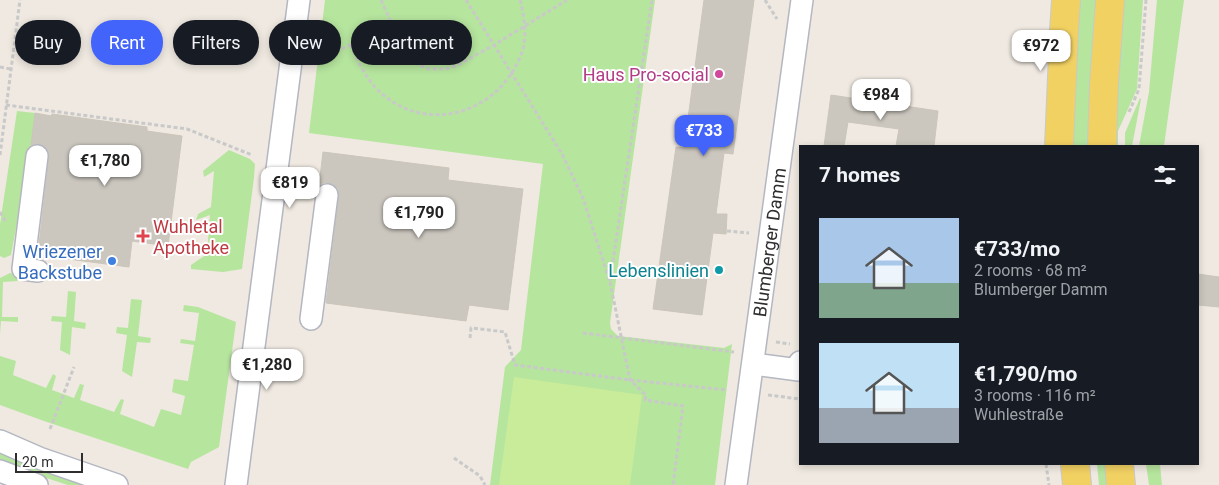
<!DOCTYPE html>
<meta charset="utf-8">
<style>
body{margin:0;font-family:Roboto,sans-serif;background:#20242c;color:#f1f3f6;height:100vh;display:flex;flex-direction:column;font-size:19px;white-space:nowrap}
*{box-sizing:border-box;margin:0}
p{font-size:16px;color:#9ea1a6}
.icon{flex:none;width:28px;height:28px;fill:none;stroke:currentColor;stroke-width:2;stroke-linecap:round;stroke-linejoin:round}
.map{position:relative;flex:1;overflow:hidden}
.drawer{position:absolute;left:799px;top:145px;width:400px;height:320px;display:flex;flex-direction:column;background:#171b24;border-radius:0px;box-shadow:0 2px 8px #0003}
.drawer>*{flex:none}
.hud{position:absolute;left:15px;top:20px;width:475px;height:45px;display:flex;gap:10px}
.scale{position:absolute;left:15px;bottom:12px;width:68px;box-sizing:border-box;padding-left:5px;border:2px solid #2e2e2e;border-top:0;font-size:14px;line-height:18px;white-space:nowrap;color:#2e2e2e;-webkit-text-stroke:4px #fff;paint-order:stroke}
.price{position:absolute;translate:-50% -42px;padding:0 11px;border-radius:10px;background:#fff;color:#222;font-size:16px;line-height:32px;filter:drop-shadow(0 1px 2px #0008)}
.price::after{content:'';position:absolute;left:50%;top:30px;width:15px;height:11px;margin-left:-8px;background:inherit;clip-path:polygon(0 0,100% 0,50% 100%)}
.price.selected{background:#4264fb;color:#fff}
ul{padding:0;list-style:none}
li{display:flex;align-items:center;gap:15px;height:125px;padding:0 20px}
li span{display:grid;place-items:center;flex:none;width:140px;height:100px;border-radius:0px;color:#555}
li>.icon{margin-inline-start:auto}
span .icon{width:60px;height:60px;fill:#fffc;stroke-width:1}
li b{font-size:21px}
h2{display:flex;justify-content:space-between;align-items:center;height:60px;padding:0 20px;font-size:21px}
.chip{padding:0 18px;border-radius:22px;background:#171b24;box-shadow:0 2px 8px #0003;font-size:18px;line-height:45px}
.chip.selected{background:#4264fb;color:#fff}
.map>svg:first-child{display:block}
.green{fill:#b6e59e}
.pitch{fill:#c9ec9a}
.building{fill:#cbc7bf;stroke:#cbc5ba}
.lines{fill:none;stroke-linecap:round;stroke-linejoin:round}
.minor-casing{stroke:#b4b7c1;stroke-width:24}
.major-casing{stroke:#c9c9c9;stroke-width:30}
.path{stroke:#c9c9c9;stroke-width:3;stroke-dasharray:4 2.5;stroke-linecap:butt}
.minor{stroke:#fff;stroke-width:21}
.major{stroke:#f2d163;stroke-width:28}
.hotel-dot{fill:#d1479c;stroke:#fff;stroke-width:2}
.health-dot{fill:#e0444e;stroke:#fff;stroke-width:2}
.shop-dot{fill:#3f7fe0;stroke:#fff;stroke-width:2}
.culture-dot{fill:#0f9aa8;stroke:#fff;stroke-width:2}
.labels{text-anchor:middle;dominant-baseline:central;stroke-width:4;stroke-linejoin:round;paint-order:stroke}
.hotel-label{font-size:18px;fill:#b23c85;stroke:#fff;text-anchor:end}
.health-label{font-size:18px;fill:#be3a42;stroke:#fff;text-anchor:start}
.street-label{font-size:18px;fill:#2e2e2e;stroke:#fff}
.shop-label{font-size:18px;fill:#366cbe;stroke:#fff;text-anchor:end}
.culture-label{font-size:18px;fill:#0d838f;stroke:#fff;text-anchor:end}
</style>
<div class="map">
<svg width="1219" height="485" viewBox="0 0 1219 485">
<rect width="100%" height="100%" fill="#efe9e1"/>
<g class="green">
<polygon points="325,0 655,0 610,323 611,329 618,336 724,348 732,344 715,485 490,485 505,367 521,350 543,164 309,133"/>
<polygon points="1079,0 1096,0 1089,146 1072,146"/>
<polygon points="1123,0 1143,0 1137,89 1118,131 1118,146 1114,146"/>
<polygon points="1157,0 1184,0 1164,146 1139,146 1149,92"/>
<polygon points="1140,98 1141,99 1132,146 1125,146 1125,133"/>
<polygon points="17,111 35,113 31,149 11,255 4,258 0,256 0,224"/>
<polygon points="229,150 250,159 255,164 254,178 242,269 223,272 191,269 191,265 207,254 210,215 196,220 198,214 211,207 214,171 204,177 203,171"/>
<polygon points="10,273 18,276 18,281 3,282 2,317 18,317 18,322 1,321 0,334 0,278"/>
<polygon points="68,291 76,292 74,321 86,323 85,329 72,327 70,355 60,350 62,322 51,321 52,316 66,317"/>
<polygon points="131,299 142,300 138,336 151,338 150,343 137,342 132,377 122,371 127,335 116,333 117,327 128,328"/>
<polygon points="184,305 198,307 236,322 219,447 191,462 188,469 44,421 0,405 0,356 16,361 13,375 46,388 53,374 56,376 52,390 74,398 80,384 84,385 80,400 114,412 121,399 124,400 120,414 154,427 161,409 181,415 185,396 172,392 174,379 188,381 194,345 180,343 181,339 195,341 199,313 183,311"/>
<polygon points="0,451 93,485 68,485 34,474 0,461"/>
<polygon points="1097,464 1107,464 1109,485 1099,485"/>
<polygon points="1146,464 1160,464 1162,485 1149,485"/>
</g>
<polygon class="pitch" points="514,377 642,395 630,485 499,485"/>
<g class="building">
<polygon points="704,0 754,0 733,154 724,153 716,214 727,214 726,234 713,233 702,315 653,309 676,147 684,148"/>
<polygon points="831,95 938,111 934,146 896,146 899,129 848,122 844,146 824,146"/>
<polygon points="35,113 51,116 52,114 147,127 147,131 182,136 168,246 132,241 129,267 53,257 54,247 39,245 49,157 48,151 44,146 38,144 31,145"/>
<polygon points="323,152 449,168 448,180 523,189 508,310 469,305 466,321 326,303 339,196 338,189 334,185 328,183 323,183 319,186"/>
<polygon points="1198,274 1219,277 1219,307 1198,305"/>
</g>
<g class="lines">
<g class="minor-casing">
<g id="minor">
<polyline points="37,156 23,269 38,271"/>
<polyline points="311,319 327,195"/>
<polyline points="753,364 799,370 800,362"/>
<polyline points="0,441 39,458 117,485"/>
<polyline points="0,471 37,485"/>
<polyline points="236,485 299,0"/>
<path id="s1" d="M736,485L802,0"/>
</g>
</g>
<g class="major-casing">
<g id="major">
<polyline points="1059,146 1064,32 1066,0"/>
<polyline points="1102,146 1104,84 1110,0"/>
<polyline points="1075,464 1077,485"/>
<polyline points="1119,464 1121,485"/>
</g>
</g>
<g class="path">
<polyline points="381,0 404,50 415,63 429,69 445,69 458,65 494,45 567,0"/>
<polyline points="466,0 562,154 583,198 610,282 630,380 646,395 645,400 683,406 673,485"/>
<polyline points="765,0 777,19"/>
<path d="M351,45C358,63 367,80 381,93C431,137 504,110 523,49C527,34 524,15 520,0"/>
<polyline points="312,62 393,26"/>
<polyline points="0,67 11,69"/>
<polyline points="6,105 187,129 252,155"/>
<polyline points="1129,112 1139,89 1146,0"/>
<polyline points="0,155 20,0"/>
<polyline points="0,212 6,222"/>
<polyline points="727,231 749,233"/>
<polyline points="610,281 652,0"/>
<polyline points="583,333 734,352"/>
<polyline points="470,338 471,328 505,332 515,365 630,380 727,390"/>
<polyline points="776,342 790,344"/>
<polyline points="768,395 800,399"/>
<polyline points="50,429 74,367"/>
<polyline points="454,458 480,476 485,485"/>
<polyline points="1046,464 1049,485"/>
</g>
<use href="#minor" class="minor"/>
<use href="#major" class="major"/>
</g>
<circle class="hotel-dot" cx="719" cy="74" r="5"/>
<path class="health-dot" d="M140.5 228.5h5v5h5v5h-5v5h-5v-5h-5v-5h5z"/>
<circle class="shop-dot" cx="112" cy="261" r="5"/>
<circle class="culture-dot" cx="719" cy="270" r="5"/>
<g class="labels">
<g class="hotel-label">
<text x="709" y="74">Haus Pro-social</text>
</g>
<g class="health-label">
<text x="153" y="226">Wuhletal<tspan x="153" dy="21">Apotheke</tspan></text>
</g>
<g class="street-label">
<text stroke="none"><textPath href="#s1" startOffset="245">Blumberger Damm</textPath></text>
</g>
<g class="shop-label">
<text x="102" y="251">Wriezener<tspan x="102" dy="21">Backstube</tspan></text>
</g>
<g class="culture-label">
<text x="709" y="270">Lebenslinien</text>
</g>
</g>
</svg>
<div class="scale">20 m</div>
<b class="price" style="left:1041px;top:72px">€972</b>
<b class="price" style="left:881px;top:121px">€984</b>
<b class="price selected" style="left:704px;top:157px">€733</b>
<b class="price" style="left:105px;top:187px">€1,780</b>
<b class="price" style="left:290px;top:209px">€819</b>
<b class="price" style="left:419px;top:239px">€1,790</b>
<b class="price" style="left:267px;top:391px">€1,280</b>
<div class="hud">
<a class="chip">Buy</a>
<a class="chip selected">Rent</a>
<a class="chip">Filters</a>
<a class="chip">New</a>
<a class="chip">Apartment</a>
</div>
<section class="drawer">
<h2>7 homes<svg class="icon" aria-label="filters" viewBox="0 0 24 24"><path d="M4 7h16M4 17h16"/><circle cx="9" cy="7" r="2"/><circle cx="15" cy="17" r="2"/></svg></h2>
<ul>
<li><span style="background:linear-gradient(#a9c7e8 65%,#7fa58c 0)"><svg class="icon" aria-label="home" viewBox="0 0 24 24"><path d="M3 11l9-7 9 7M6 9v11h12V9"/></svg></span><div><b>€733/mo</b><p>2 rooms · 68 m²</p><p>Blumberger Damm</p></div></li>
<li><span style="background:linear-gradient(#bfe0f5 65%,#9aa5b1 0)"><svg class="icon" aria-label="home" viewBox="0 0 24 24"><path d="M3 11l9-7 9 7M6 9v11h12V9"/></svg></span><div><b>€1,790/mo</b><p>3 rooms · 116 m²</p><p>Wuhlestraße</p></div></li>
</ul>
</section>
</div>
